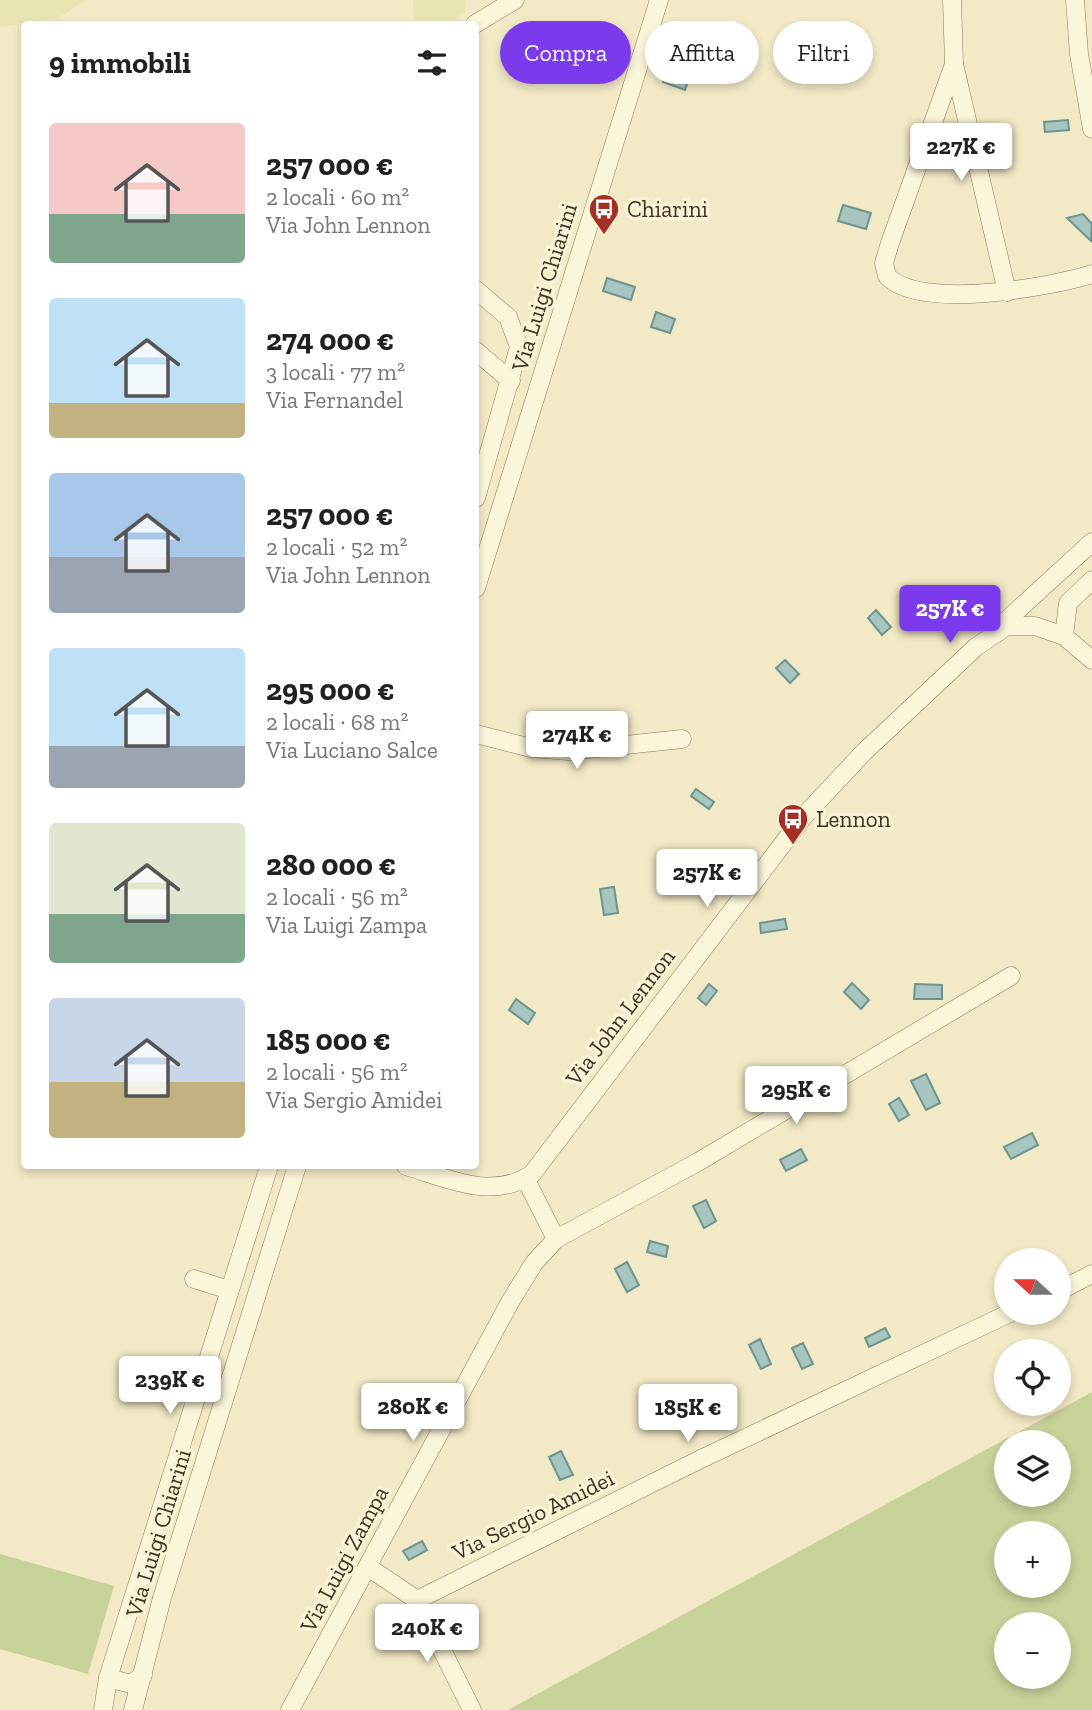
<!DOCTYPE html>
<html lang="it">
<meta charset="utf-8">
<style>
body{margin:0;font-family:"Zilla Slab",serif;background:#f6f6f6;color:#202124;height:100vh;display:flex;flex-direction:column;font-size:26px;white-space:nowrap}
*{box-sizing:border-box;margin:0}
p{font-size:23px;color:#757577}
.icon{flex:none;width:38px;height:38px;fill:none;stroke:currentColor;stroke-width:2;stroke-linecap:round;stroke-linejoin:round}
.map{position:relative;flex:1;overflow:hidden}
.panel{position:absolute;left:21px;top:21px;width:458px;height:1148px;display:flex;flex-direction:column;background:#fff;border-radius:7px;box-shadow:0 4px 10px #0003}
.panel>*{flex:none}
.hud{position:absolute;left:500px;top:21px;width:486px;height:63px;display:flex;gap:14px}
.needle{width:46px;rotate:291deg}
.fabs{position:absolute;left:994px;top:1248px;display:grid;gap:14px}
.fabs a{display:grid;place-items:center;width:77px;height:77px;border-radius:50%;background:#fff;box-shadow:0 4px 10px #0003;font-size:35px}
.price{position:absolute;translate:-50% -60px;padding:0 16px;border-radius:7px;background:#fff;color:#222;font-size:23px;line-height:46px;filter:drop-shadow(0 2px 4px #0008)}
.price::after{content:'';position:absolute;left:50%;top:42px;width:21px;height:16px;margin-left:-10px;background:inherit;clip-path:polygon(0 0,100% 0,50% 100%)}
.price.current{background:#7c3aed;color:#fff}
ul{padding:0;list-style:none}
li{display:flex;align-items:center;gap:21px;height:175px;padding:0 28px}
li span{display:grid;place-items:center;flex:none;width:196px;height:140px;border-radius:7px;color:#555}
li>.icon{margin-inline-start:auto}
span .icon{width:84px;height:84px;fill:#fffc;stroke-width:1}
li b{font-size:30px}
h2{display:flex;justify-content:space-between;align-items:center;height:84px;padding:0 28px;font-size:30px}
.pill{padding:0 24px;border-radius:32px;background:#fff;box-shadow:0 4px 10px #0003;font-size:24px;line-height:63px}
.pill.current{background:#7c3aed;color:#fff}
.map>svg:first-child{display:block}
.farmland{fill:#e8e5b3}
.green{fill:#c6d298;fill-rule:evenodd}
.water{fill:#a8c5bf;stroke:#6d958f;stroke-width:2}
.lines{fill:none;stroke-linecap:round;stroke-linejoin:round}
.minor-casing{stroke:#8f7b5a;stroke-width:19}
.minor{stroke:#fbf5da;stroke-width:18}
.labels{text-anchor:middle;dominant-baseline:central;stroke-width:7;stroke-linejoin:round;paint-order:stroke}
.poi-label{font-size:23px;fill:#3e311f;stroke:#f8f2d6;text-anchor:start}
.street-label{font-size:23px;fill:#3e311f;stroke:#f8f2d6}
</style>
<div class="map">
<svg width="1092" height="1710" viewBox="0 0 1092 1710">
<rect width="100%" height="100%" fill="#f2e9c6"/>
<g class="farmland">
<polygon points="0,0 86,0 58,18 0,27"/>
<polygon points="413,0 466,0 465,14 442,24 419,24 414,20"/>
</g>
<g class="green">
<path d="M1092,1392V1710H508ZM1006,1442H1059V1494H1006ZM1006,1533H1059V1586H1006ZM1006,1624H1059V1676H1006Z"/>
<polygon points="0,1554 114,1586 88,1674 0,1649"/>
</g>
<g class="water">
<polygon points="667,71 689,78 685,90 663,82"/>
<polygon points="1068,120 1069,130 1045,132 1044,122"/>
<polygon points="843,205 871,213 866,229 838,221"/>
<polygon points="1083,214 1092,224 1091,241 1067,218"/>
<polygon points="607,278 635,287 631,300 603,291"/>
<polygon points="656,312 675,319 670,333 651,327"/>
<polygon points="876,610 891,627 882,635 868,618"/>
<polygon points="785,660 799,674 790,683 776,668"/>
<polygon points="696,789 714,802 709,809 691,796"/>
<polygon points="614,887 618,913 604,915 600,889"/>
<polygon points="785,919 787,929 761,933 760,923"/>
<polygon points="852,983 869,1000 861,1009 844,992"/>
<polygon points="709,984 717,991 706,1005 698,998"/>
<polygon points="915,984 942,985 942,999 914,999"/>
<polygon points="516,999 535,1013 528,1024 509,1010"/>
<polygon points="926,1074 940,1103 926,1110 911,1081"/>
<polygon points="899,1098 909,1115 899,1121 889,1104"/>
<polygon points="1032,1133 1038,1145 1011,1159 1004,1147"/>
<polygon points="801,1149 807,1160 786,1171 780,1160"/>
<polygon points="706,1200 716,1221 704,1228 693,1206"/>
<polygon points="650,1241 668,1246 666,1257 647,1252"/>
<polygon points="627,1262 639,1285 627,1292 615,1269"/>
<polygon points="885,1328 890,1337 869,1347 865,1338"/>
<polygon points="760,1339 771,1364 761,1369 749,1345"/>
<polygon points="803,1343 813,1364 802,1369 792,1348"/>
<polygon points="668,1404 689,1414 683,1424 663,1414"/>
<polygon points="561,1451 573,1475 560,1480 549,1457"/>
<polygon points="422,1541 427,1550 409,1560 403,1551"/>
</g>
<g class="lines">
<g class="minor-casing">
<g id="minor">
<path d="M952,0L954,64L890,243L884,263L887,276C920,311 1050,287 1092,274"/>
<polyline points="1075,0 1079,54 1092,129"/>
<polyline points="475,24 515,0"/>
<polyline points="954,64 1007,292"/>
<polyline points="476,290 508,317 519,347 476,498"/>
<polyline points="476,351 511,381"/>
<polyline points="476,588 659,0"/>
<polyline points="997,629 1092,542"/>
<polyline points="1064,636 1068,603 1092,580"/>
<polyline points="476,734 531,748 569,751 682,739"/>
<path d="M406,1166C447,1178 492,1201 532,1174L804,816L864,752L976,647L1007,626H1035L1064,636L1092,660"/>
<polyline points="556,1239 698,1162 1011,976"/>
<polyline points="194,1279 229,1290"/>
<polyline points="1059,1291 1092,1274"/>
<polyline points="368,1567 417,1600 703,1458 1012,1312"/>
<polyline points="417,1600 472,1710"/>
<polyline points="108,1678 131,1684 143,1675"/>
<polyline points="103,1710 108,1678 269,1166"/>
<polyline points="133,1710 162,1598 297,1166"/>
<polyline points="290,1710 510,1302 534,1263 556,1239 525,1178"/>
</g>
</g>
<use href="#minor" class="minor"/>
</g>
<defs>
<g id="bus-pin" transform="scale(1.575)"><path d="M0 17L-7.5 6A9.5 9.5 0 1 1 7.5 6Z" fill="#a42f24" stroke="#f8f2d6"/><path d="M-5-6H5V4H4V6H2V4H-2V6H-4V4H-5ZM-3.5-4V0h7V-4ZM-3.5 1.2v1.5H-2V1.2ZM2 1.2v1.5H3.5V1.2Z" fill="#fff"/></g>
</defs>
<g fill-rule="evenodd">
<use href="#bus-pin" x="604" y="209"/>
<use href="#bus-pin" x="793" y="819"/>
</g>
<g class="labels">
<g class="poi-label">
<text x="627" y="209">Chiarini</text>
<text x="816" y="819">Lennon</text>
</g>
<g class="street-label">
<text transform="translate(544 287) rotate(-73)">Via Luigi Chiarini</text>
<text transform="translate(620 1017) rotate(-53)">Via John Lennon</text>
<text transform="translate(533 1515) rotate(-26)">Via Sergio Amidei</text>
<text transform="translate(158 1533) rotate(-73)">Via Luigi Chiarini</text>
<text transform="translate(344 1559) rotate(-62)">Via Luigi Zampa</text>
</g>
</g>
</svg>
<div class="fabs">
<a><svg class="needle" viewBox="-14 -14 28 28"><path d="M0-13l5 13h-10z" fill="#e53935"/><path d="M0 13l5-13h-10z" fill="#757577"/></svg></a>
<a><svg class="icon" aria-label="locate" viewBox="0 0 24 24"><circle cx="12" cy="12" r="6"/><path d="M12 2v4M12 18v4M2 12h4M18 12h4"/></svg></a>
<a><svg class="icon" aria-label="layers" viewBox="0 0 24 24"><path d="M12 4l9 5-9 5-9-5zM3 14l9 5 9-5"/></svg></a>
<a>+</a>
<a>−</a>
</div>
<b class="price" style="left:961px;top:183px">227K €</b>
<b class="price current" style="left:950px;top:645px">257K €</b>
<b class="price" style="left:577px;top:771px">274K €</b>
<b class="price" style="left:707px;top:909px">257K €</b>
<b class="price" style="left:796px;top:1126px">295K €</b>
<b class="price" style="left:170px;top:1416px">239K €</b>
<b class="price" style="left:413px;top:1443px">280K €</b>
<b class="price" style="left:688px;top:1444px">185K €</b>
<b class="price" style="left:427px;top:1664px">240K €</b>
<div class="hud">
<a class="pill current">Compra</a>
<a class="pill">Affitta</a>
<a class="pill">Filtri</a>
</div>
<section class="panel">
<h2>9 immobili<svg class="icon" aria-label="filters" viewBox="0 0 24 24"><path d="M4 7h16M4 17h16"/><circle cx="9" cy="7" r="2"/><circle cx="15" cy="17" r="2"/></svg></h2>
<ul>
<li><span style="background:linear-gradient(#f6c9c9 65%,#7fa58c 0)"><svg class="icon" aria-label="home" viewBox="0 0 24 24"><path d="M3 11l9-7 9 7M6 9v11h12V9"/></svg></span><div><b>257 000 €</b><p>2 locali · 60 m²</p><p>Via John Lennon</p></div></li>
<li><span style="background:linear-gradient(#bfe0f5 75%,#c2b280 0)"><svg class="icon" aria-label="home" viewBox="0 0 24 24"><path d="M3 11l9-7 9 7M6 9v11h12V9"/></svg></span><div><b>274 000 €</b><p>3 locali · 77 m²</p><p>Via Fernandel</p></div></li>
<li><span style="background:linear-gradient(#a9c7e8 60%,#9aa5b1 0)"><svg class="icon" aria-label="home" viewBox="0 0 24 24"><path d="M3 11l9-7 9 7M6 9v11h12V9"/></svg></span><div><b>257 000 €</b><p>2 locali · 52 m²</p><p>Via John Lennon</p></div></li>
<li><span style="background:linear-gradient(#bfe0f5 70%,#9aa5b1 0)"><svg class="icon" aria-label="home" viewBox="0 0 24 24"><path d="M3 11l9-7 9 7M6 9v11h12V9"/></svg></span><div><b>295 000 €</b><p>2 locali · 68 m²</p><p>Via Luciano Salce</p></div></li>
<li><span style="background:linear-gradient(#dfe7d0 65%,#7fa58c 0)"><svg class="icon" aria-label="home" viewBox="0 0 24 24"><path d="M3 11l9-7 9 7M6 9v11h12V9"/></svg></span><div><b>280 000 €</b><p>2 locali · 56 m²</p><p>Via Luigi Zampa</p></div></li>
<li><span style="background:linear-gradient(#c9d6e8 60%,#c2b280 0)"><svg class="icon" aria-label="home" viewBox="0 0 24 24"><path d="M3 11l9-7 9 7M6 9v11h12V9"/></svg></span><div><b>185 000 €</b><p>2 locali · 56 m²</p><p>Via Sergio Amidei</p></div></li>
</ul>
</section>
</div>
